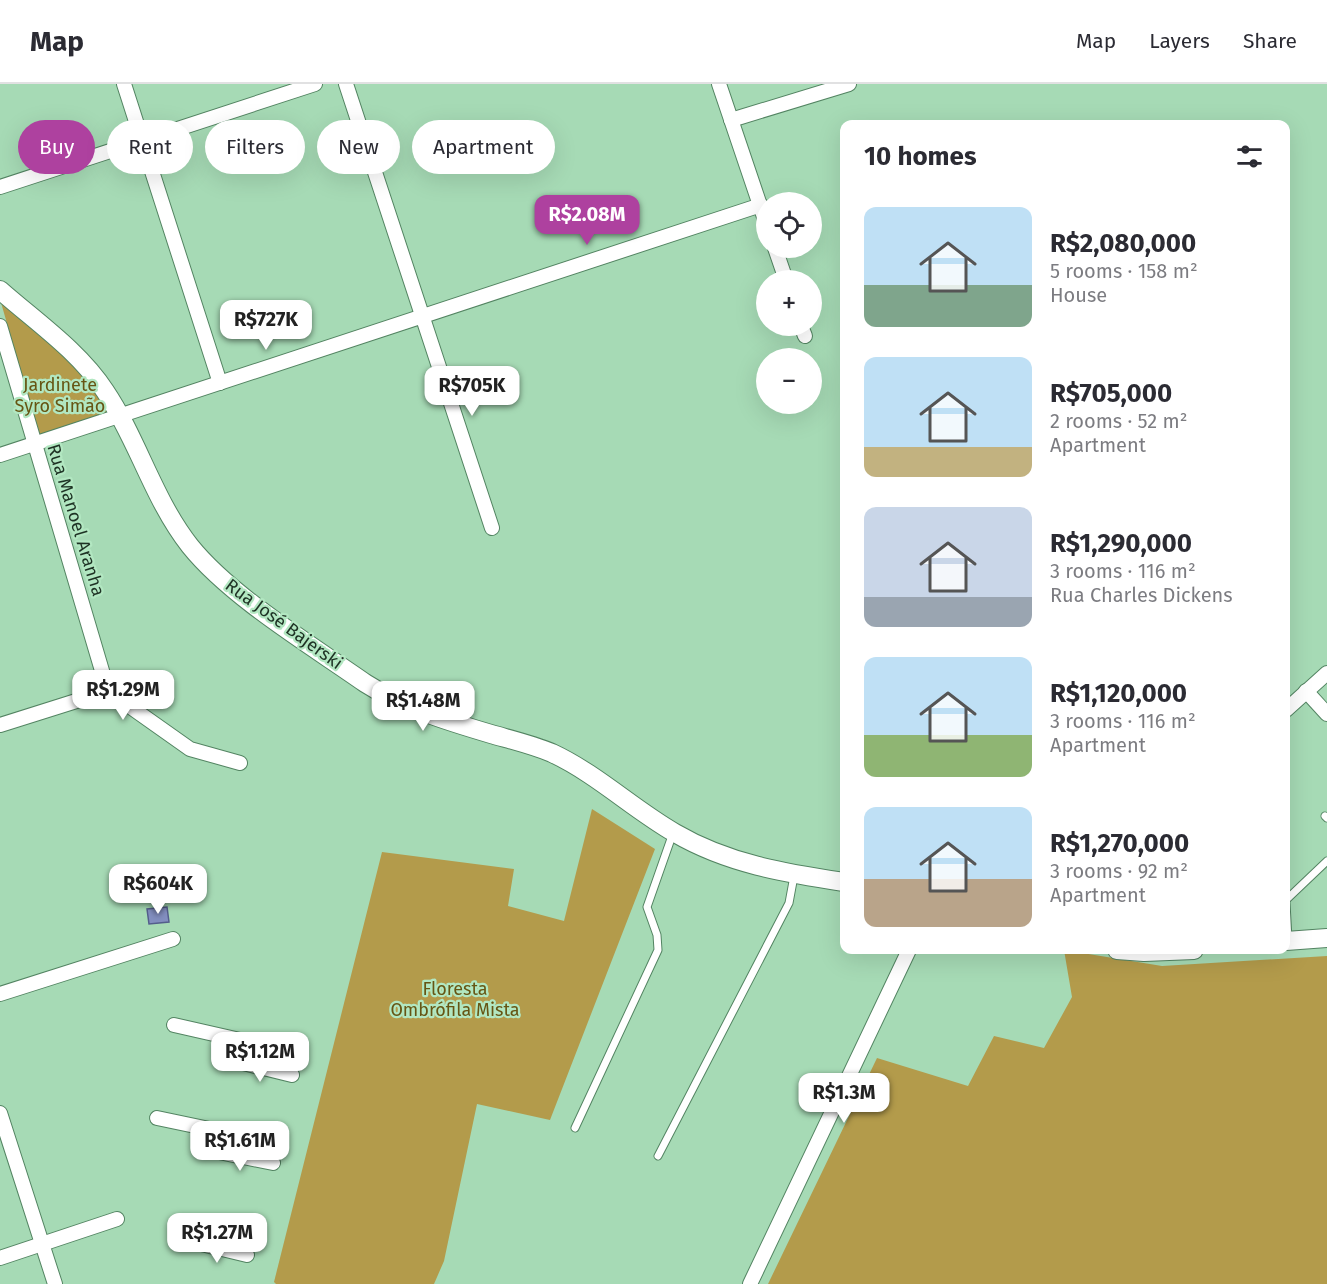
<!DOCTYPE html>
<meta charset="utf-8">
<style>
body{margin:0;font-family:"Fira Sans",sans-serif;background:#f2f2f3;color:#2b2b33;height:100vh;display:flex;flex-direction:column;font-size:22px;white-space:nowrap}
*{box-sizing:border-box;margin:0}
p{font-size:20px;color:#7c7c81}
.icon{flex:none;width:33px;height:33px;fill:none;stroke:currentColor;stroke-width:2;stroke-linecap:round;stroke-linejoin:round}
.map{position:relative;flex:1;overflow:hidden}
.side{position:absolute;left:840px;top:36px;width:450px;height:834px;display:flex;flex-direction:column;background:#fff;border-radius:12px;box-shadow:0 6px 24px #0002}
.side>*{flex:none}
.top-card{position:absolute;left:18px;top:36px;width:570px;height:54px;display:flex;gap:12px}
.buttons{position:absolute;left:756px;top:108px;display:grid;gap:12px}
.buttons a{display:grid;place-items:center;width:66px;height:66px;border-radius:50%;background:#fff;box-shadow:0 6px 24px #0002;font-size:30px}
.price{position:absolute;translate:-50% -51px;padding:0 14px;border-radius:12px;background:#fff;color:#222;font-size:20px;line-height:39px;filter:drop-shadow(0 2px 3px #0008)}
.price::after{content:'';position:absolute;left:50%;top:36px;width:18px;height:14px;margin-left:-9px;background:inherit;clip-path:polygon(0 0,100% 0,50% 100%)}
.price.on{background:#ae419f;color:#fff}
ul{padding:0;list-style:none}
li{display:flex;align-items:center;gap:18px;height:150px;padding:0 24px}
li span{display:grid;place-items:center;flex:none;width:168px;height:120px;border-radius:12px;color:#555}
li>.icon{margin-inline-start:auto}
span .icon{width:72px;height:72px;fill:#fffc;stroke-width:1}
li b{font-size:26px}
h2{display:flex;justify-content:space-between;align-items:center;height:72px;padding:0 24px;font-size:26px}
.pill{padding:0 21px;border-radius:27px;background:#fff;box-shadow:0 6px 24px #0002;font-size:21px;line-height:54px}
.pill.on{background:#ae419f;color:#fff}
header{display:flex;align-items:center;gap:36px;box-sizing:border-box;height:84px;padding:0 30px;background:#fff;border-bottom:2px solid #e1e1e2}
header strong{font-size:28px}
nav{display:flex;gap:33px;margin-inline-start:auto;font-size:21px}
.map>svg:first-child{display:block}
.green{fill:#b39b4b}
.building{fill:#838fc0;stroke:#545e8c;stroke-width:1.5}
.lines{fill:none;stroke-linecap:round;stroke-linejoin:round}
.lane-casing{stroke:#538462;stroke-width:9}
.street-casing{stroke:#538462;stroke-width:16}
.secondary-casing{stroke:#538462;stroke-width:20}
.lane{stroke:#fff;stroke-width:7}
.street{stroke:#fff;stroke-width:14}
.secondary{stroke:#fff;stroke-width:18}
.labels{text-anchor:middle;dominant-baseline:central;stroke-width:4.5;stroke-linejoin:round;paint-order:stroke}
.park-label{font-size:18px;fill:#665513;stroke:#b2e7c1}
.street-label{font-size:18px;fill:#1e3224;stroke:#b2e7c1}
</style>
<header>
<strong>Map</strong>
<nav><a>Map</a><a>Layers</a><a>Share</a></nav>
</header>
<div class="map">
<svg width="1327" height="1200" viewBox="0 0 1327 1200">
<rect width="100%" height="100%" fill="#a6dab5"/>
<g class="green">
<polygon points="0,215 78,284 111,329 39,352"/>
<polygon points="592,725 655,765 550,1036 477,1020 444,1177 434,1200 276,1200 274,1198 382,768 514,785 508,822 564,837"/>
<polygon points="1064,866 1162,882 1327,872 1327,1200 768,1200 877,974 968,1002 994,952 1044,964 1072,913"/>
</g>
<polygon class="building" points="167,823 169,838 149,840 147,825"/>
<g class="lines">
<g class="lane-casing">
<g id="lane">
<polyline points="1325,732 1327,734"/>
<polyline points="1286,816 1327,777"/>
<polyline points="1286,819 1288,855"/>
<polyline points="575,1044 658,866 657,851 647,823 673,749"/>
<polyline points="658,1072 789,819 794,792"/>
</g>
</g>
<g class="street-casing">
<g id="street">
<polyline points="124,0 220,299"/>
<polyline points="346,0 492,444"/>
<polyline points="719,0 766,139"/>
<polyline points="731,36 849,0"/>
<polyline points="0,103 315,0"/>
<polyline points="775,164 786,196"/>
<polyline points="0,242 108,607"/>
<polyline points="801,242 805,252"/>
<polyline points="0,371 761,121"/>
<polyline points="1306,607 1327,630"/>
<polyline points="1286,626 1327,589"/>
<polyline points="0,641 108,607 190,665 240,679"/>
<polyline points="0,910 173,855"/>
<polyline points="174,941 240,956"/>
<polyline points="235,977 292,991"/>
<polyline points="0,1029 55,1200"/>
<polyline points="157,1034 219,1047"/>
<polyline points="214,1067 273,1079"/>
<polyline points="193,1158 247,1171"/>
<polyline points="0,1174 117,1135"/>
<polyline points="750,1200 909,866"/>
</g>
</g>
<g class="secondary-casing">
<g id="secondary">
<path d="M0,206C35,237 79,267 105,307C138,356 153,415 190,462C231,513 311,561 365,599C404,624 447,637 491,650C512,656 533,661 552,669C597,690 633,725 675,749C728,780 785,789 844,798"/>
<polyline points="1286,857 1327,854"/>
<polyline points="1117,866 1144,868 1194,866"/>
</g>
</g>
<use href="#lane" class="lane"/>
<use href="#street" class="street"/>
<use href="#secondary" class="secondary"/>
</g>
<g class="labels">
<g class="park-label">
<text x="60" y="301">Jardinete<tspan x="60" dy="21">Syro Simão</tspan></text>
<text x="455" y="905">Floresta<tspan x="455" dy="21">Ombrófila Mista</tspan></text>
</g>
<g class="street-label">
<text transform="translate(76 436) rotate(73)">Rua Manoel Aranha</text>
<text transform="translate(284 540) rotate(36)">Rua José Bajerski</text>
</g>
</g>
</svg>
<div class="buttons">
<a><svg class="icon" aria-label="locate" viewBox="0 0 24 24"><circle cx="12" cy="12" r="6"/><path d="M12 2v4M12 18v4M2 12h4M18 12h4"/></svg></a>
<a>+</a>
<a>−</a>
</div>
<b class="price on" style="left:587px;top:162px">R$2.08M</b>
<b class="price" style="left:266px;top:267px">R$727K</b>
<b class="price" style="left:472px;top:333px">R$705K</b>
<b class="price" style="left:123px;top:637px">R$1.29M</b>
<b class="price" style="left:423px;top:648px">R$1.48M</b>
<b class="price" style="left:158px;top:831px">R$604K</b>
<b class="price" style="left:260px;top:999px">R$1.12M</b>
<b class="price" style="left:844px;top:1040px">R$1.3M</b>
<b class="price" style="left:240px;top:1088px">R$1.61M</b>
<b class="price" style="left:217px;top:1180px">R$1.27M</b>
<div class="top-card">
<a class="pill on">Buy</a>
<a class="pill">Rent</a>
<a class="pill">Filters</a>
<a class="pill">New</a>
<a class="pill">Apartment</a>
</div>
<section class="side">
<h2>10 homes<svg class="icon" aria-label="filters" viewBox="0 0 24 24"><path d="M4 7h16M4 17h16"/><circle cx="9" cy="7" r="2"/><circle cx="15" cy="17" r="2"/></svg></h2>
<ul>
<li><span style="background:linear-gradient(#bfe0f5 65%,#7fa58c 0)"><svg class="icon" aria-label="home" viewBox="0 0 24 24"><path d="M3 11l9-7 9 7M6 9v11h12V9"/></svg></span><div><b>R$2,080,000</b><p>5 rooms · 158 m²</p><p>House</p></div></li>
<li><span style="background:linear-gradient(#bfe0f5 75%,#c2b280 0)"><svg class="icon" aria-label="home" viewBox="0 0 24 24"><path d="M3 11l9-7 9 7M6 9v11h12V9"/></svg></span><div><b>R$705,000</b><p>2 rooms · 52 m²</p><p>Apartment</p></div></li>
<li><span style="background:linear-gradient(#c9d6e8 75%,#9aa5b1 0)"><svg class="icon" aria-label="home" viewBox="0 0 24 24"><path d="M3 11l9-7 9 7M6 9v11h12V9"/></svg></span><div><b>R$1,290,000</b><p>3 rooms · 116 m²</p><p>Rua Charles Dickens</p></div></li>
<li><span style="background:linear-gradient(#bfe0f5 65%,#8fb573 0)"><svg class="icon" aria-label="home" viewBox="0 0 24 24"><path d="M3 11l9-7 9 7M6 9v11h12V9"/></svg></span><div><b>R$1,120,000</b><p>3 rooms · 116 m²</p><p>Apartment</p></div></li>
<li><span style="background:linear-gradient(#bfe0f5 60%,#b9a48a 0)"><svg class="icon" aria-label="home" viewBox="0 0 24 24"><path d="M3 11l9-7 9 7M6 9v11h12V9"/></svg></span><div><b>R$1,270,000</b><p>3 rooms · 92 m²</p><p>Apartment</p></div></li>
</ul>
</section>
</div>
